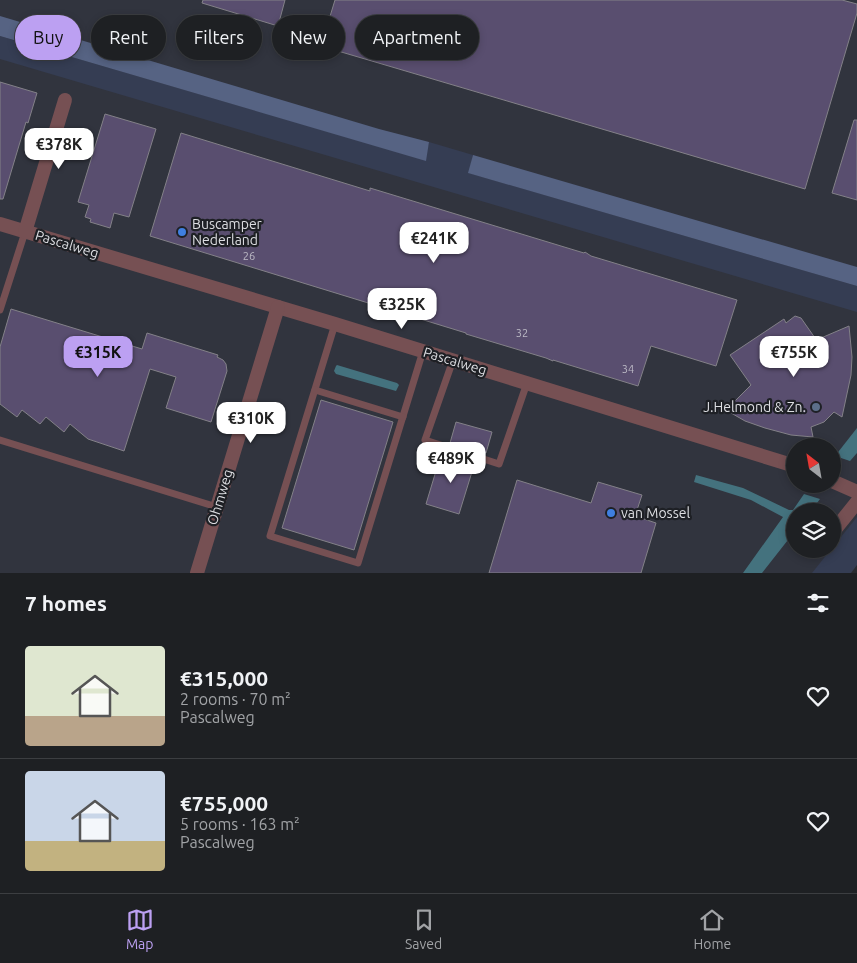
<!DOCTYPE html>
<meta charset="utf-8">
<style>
body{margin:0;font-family:Ubuntu,sans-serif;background:#2b2d30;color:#f1f3f6;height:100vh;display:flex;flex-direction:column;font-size:19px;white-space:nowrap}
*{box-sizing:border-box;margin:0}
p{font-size:16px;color:#a1a3a6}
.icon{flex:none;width:28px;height:28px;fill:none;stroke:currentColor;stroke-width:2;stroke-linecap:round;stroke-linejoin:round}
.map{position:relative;height:573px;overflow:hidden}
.side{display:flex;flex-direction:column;background:#1e2023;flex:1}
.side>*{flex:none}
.banner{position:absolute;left:15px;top:15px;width:500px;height:45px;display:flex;gap:10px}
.needle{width:32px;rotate:329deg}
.controls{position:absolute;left:786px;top:438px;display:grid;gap:10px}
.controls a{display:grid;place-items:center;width:55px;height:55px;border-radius:50%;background:#1e2023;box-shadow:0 2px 8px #0003,0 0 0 1px #3c3e41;font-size:25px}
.price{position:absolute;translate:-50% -42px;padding:0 11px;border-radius:10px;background:#fff;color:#222;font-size:16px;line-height:32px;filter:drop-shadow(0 1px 2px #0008)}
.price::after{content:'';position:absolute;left:50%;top:30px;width:15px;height:11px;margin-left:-8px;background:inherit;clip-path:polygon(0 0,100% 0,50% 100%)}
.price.current{background:#bca0f2;color:#111}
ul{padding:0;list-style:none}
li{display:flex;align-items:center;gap:15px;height:125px;padding:0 25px}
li+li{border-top:1px solid #3c3e41}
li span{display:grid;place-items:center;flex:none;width:140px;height:100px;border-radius:5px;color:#555}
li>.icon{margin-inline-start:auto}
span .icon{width:60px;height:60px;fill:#fffc;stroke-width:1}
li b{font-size:21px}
h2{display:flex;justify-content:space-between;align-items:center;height:60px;padding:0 25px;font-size:21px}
.pill{padding:0 18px;border-radius:22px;background:#1e2023;box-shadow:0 2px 8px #0003,0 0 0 1px #3c3e41;font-size:18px;line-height:45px}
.pill.current{background:#bca0f2;color:#111}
.tab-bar{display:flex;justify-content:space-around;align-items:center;height:70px;border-top:1px solid #3c3e41;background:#1e2023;font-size:14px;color:#a1a3a6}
.tab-bar a{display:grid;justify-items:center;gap:2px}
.tab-bar .current{color:#bca0f2}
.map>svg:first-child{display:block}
.built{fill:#31343e;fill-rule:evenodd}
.green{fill:#353d53}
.forest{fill:#566383}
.water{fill:#44727e}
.building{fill:#594e6f;stroke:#838188}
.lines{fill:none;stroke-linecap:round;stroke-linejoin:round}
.lane{stroke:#765053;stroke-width:7}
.street{stroke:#765053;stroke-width:14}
.shop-dot{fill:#3f7fe0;stroke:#1e2025;stroke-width:2}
.service-dot{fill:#5c6f8a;stroke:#1e2025;stroke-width:2}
.labels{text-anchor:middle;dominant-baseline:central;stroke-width:4.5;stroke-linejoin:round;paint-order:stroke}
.number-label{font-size:11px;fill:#bcbac5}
.poi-label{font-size:14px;fill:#dddee2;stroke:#1e2025;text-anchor:start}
.street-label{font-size:14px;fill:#dddee2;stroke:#1e2025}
</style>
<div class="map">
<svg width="857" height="573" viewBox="0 0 857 573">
<rect width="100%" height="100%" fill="#282a2f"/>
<path class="built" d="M0,0H857V523L817,573H0ZM795,446H832V484H795ZM795,511H832V549H795Z"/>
<g class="green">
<polygon points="0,36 425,160 429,142 473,155 469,173 857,286 857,312 0,59"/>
<polygon points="857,517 857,565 851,573 812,573"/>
</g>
<g class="forest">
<polygon points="0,16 379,129 429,142 426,161 0,36"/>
<polygon points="473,155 857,267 857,286 468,173"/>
</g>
<g class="water">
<polygon points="337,365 397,383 399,385 396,391 336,374 334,371 336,366"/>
<polygon points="857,428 857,453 850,461 835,456"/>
<polygon points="696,475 743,488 789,510 793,510 804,494 820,499 811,511 795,511 795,531 762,573 743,573 783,517 751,500 694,482"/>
</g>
<g class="building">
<polygon points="203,0 285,0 278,26 202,3"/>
<polygon points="335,0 842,0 857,4 857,13 805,189 321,46"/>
<polygon points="0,82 37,93 28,123 26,122 3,199 0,199"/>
<polygon points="105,114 156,129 129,217 114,213 110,228 90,222 91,219 85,217 89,205 78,202"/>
<polygon points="854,120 857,120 857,200 832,193"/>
<polygon points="181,133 370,191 370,188 584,253 585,252 591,256 737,300 716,366 651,346 638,386 553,360 553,361 546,358 466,334 466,333 150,236"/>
<polygon points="11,309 142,349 147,333 218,355 217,357 223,360 226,364 227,371 211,422 166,408 176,377 150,369 124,451 88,439 70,424 64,432 46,417 40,424 22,410 17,417 0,404 0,347"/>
<polygon points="795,316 801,318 815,338 814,341 849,326 852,357 851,375 842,417 834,412 824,422 811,427 813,437 791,435 765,428 745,421 726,410 751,385 730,355 784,319 786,323"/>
<polygon points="321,400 393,422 354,550 282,528"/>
<polygon points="456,422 492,432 486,453 450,443"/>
<polygon points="447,453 475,462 459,514 426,504 439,461 444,462"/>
<polygon points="517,480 591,503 598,482 642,495 635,516 656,523 641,573 489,573"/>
</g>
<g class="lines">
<g class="lane">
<polyline points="0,310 25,232"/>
<polyline points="335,324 270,536 358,563 423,351"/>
<polyline points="453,360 425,440 499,464 527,383"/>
<polyline points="315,390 403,417"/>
<polyline points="0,440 217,507"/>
</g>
<g class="street">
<polyline points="0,224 335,324 795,466"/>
<polyline points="25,232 65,100"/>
<polyline points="832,481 857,492"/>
<polyline points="832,533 857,502"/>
<polyline points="197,573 278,307"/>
</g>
</g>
<g class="shop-dot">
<circle cx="182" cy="232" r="5"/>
<circle cx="611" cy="513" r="5"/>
</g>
<circle class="service-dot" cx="816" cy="407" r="5"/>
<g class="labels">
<g class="number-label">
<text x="249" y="256">26</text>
<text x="522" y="333">32</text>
<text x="628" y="369">34</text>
</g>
<g class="poi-label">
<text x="192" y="224">Buscamper<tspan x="192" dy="16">Nederland</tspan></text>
<text x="806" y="407" text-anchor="end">J.Helmond &amp; Zn.</text>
<text x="621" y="513">van Mossel</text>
</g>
<g class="street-label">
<text transform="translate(67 244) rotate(17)">Pascalweg</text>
<text transform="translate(455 361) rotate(17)">Pascalweg</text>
<text transform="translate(220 497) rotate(-73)">Ohmweg</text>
</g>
</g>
</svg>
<div class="controls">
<a><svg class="needle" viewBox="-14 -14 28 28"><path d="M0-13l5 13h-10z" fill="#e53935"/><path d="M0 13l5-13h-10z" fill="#a1a3a6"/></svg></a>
<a><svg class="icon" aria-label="layers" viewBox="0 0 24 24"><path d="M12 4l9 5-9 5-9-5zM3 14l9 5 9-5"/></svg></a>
</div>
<b class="price" style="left:59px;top:170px">€378K</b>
<b class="price" style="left:434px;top:264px">€241K</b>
<b class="price" style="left:402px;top:330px">€325K</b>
<b class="price current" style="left:98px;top:378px">€315K</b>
<b class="price" style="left:794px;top:378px">€755K</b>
<b class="price" style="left:251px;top:444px">€310K</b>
<b class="price" style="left:451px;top:484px">€489K</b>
<div class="banner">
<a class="pill current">Buy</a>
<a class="pill">Rent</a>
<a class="pill">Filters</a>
<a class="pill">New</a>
<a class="pill">Apartment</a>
</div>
</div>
<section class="side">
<h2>7 homes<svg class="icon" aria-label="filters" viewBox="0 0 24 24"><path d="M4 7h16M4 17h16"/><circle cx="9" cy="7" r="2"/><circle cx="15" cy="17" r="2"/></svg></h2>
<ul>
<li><span style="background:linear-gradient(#dfe7d0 70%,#b9a48a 0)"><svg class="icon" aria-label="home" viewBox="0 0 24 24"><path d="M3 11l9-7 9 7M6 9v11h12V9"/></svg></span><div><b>€315,000</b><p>2 rooms · 70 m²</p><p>Pascalweg</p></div><svg class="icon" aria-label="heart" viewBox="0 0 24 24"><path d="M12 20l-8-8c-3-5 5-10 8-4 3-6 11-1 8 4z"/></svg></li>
<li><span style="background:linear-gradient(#c9d6e8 70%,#c2b280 0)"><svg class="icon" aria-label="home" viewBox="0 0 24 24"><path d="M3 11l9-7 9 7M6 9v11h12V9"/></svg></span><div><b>€755,000</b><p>5 rooms · 163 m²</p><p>Pascalweg</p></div><svg class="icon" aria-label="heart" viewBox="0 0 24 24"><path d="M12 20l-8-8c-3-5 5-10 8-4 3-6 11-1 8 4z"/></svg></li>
</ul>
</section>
<nav class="tab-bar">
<a class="current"><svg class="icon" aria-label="map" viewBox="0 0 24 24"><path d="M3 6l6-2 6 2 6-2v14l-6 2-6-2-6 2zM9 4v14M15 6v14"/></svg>Map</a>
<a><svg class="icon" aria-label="saved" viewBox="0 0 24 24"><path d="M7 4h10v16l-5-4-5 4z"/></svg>Saved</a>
<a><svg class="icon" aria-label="home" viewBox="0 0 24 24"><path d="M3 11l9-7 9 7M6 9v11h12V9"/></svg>Home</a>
</nav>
